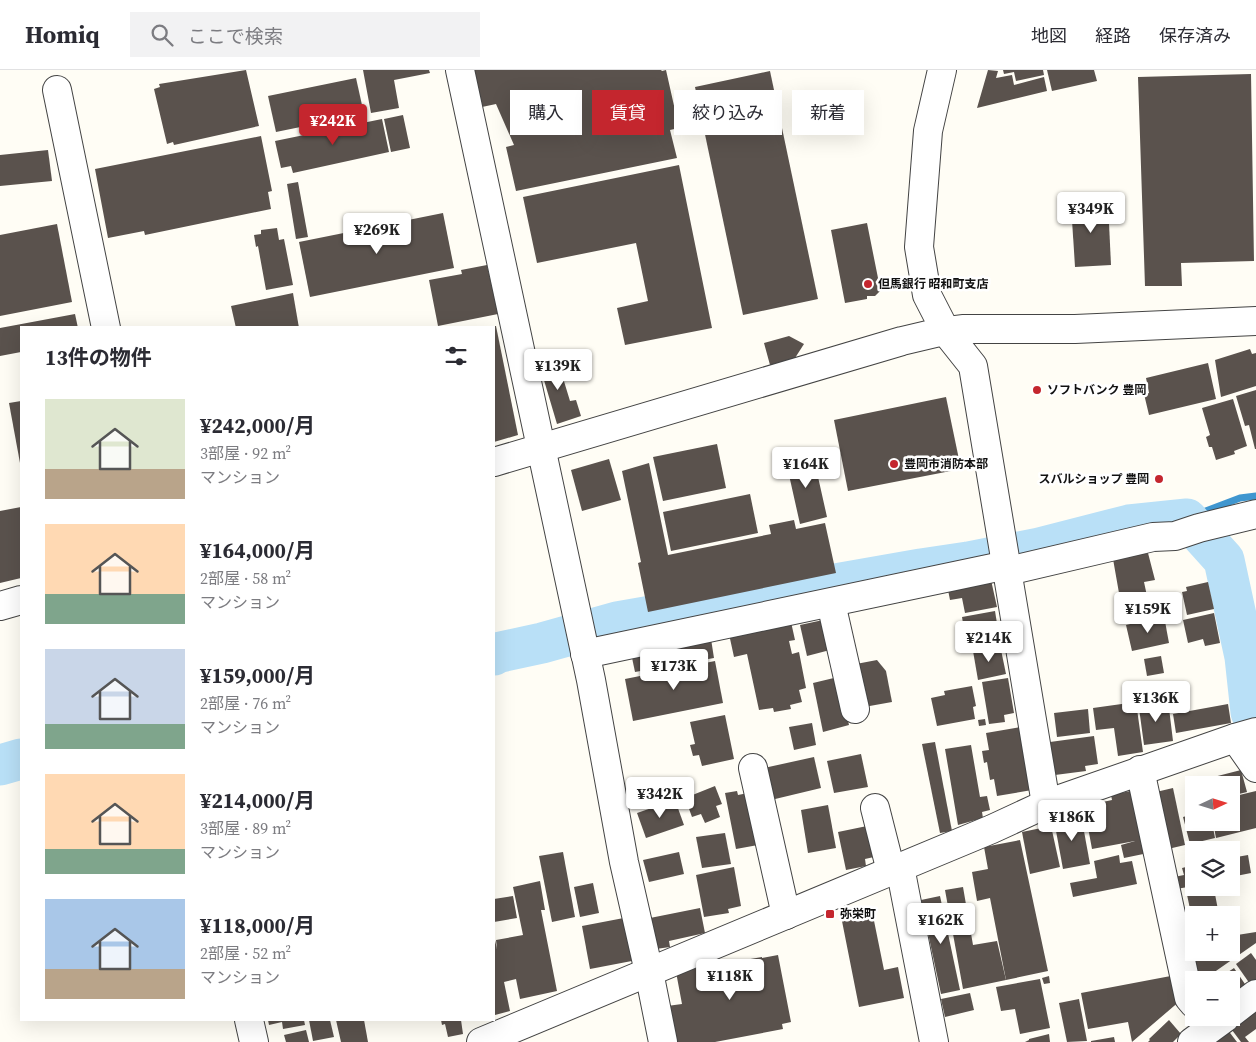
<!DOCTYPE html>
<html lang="ja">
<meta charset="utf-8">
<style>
body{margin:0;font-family:"Source Serif 4","Noto Sans JP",serif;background:#f2f2f3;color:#2b2b33;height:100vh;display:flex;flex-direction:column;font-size:19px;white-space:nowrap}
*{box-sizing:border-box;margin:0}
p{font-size:16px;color:#7c7c81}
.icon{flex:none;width:28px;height:28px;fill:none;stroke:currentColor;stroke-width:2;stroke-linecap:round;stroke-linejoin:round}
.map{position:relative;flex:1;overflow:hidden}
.side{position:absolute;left:20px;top:256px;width:475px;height:695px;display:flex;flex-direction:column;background:#fff;border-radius:0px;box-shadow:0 5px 20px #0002}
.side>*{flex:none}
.banner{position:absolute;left:510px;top:20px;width:475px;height:45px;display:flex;gap:10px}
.needle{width:32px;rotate:86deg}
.controls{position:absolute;left:1185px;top:706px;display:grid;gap:10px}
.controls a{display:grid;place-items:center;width:55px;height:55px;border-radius:0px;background:#fff;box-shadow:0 5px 20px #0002;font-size:25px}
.price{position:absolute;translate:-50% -42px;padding:0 11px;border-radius:5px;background:#fff;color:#222;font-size:16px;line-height:32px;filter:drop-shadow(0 1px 2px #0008)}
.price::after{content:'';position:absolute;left:50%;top:30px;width:15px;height:11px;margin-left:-8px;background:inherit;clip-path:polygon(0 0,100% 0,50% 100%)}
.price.selected{background:#c4262e;color:#fff}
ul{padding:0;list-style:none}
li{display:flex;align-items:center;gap:15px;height:125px;padding:0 25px}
li span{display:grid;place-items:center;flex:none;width:140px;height:100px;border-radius:0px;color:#555}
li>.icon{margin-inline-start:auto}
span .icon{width:60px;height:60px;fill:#fffc;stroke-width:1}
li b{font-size:21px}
h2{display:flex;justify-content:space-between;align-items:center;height:60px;padding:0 25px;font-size:21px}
.tag{padding:0 18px;border-radius:0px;background:#fff;box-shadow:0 5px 20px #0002;font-size:18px;line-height:45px}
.tag.selected{background:#c4262e;color:#fff}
header{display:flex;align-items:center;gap:30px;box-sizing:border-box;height:70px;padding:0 25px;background:#fff;border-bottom:1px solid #e1e1e2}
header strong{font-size:24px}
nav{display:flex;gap:28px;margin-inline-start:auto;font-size:18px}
.search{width:350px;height:45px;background:#f2f2f3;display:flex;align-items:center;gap:12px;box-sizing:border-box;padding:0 18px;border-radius:0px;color:#7c7c81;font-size:19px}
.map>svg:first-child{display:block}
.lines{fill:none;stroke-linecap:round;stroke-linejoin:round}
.stream{stroke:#3f96cf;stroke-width:7}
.river{stroke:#b9e0f7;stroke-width:41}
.building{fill:#5a524d}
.minor-casing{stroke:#444;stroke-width:30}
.minor{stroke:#fff;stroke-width:28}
.poi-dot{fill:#c4262e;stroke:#fff;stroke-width:2}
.labels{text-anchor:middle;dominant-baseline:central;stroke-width:5;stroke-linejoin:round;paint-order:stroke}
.poi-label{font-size:12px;font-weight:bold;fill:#111;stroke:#fff;text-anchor:start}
</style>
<header>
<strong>Homiq</strong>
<div class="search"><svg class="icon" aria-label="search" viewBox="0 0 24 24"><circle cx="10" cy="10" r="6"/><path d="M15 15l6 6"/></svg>ここで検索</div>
<nav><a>地図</a><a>経路</a><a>保存済み</a></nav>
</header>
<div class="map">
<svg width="1256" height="972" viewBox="0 0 1256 972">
<rect width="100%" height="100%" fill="#fffdf5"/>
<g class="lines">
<polyline class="stream" points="1190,447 1240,428 1256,426"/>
<g class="river">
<polyline points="494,585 496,583 542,573 617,552 921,499 968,492 1039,478 1129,455 1187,449 1224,490 1245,587 1251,642 1256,654"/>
<polyline points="0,695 21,689"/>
</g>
</g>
<g class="building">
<polygon points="246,0 259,56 174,75 173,72 167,74 154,19 160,17 159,14"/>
<polygon points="363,0 429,0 430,3 394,10 399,38 371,43"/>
<polygon points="474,0 661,0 662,1 666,0 679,58 670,60 677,88 516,121 506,77 514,75 496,34 482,37"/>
<polygon points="988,0 998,1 996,8 1012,5 1014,15 1044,7 1047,21 977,38"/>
<polygon points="1003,0 1043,0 1044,5 1016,11 1014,2 1004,4"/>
<polygon points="1047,0 1094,0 1097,11 1052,21"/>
<polygon points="770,1 818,229 743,245 695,17"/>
<polygon points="1251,4 1254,191 1181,193 1182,216 1145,216 1138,7"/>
<polygon points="356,8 364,44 276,62 268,26"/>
<polygon points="403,45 410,78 391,82 384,49"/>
<polygon points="382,49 389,82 293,103 291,96 281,98 275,71"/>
<polygon points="261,66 272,121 268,122 271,139 145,165 144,161 108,168 95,99"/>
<polygon points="48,80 52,111 0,116 0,85"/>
<polygon points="679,95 712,258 625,275 617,238 648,231 636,173 537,193 523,127"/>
<polygon points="298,112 308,167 296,169 287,114"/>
<polygon points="1108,132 1111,195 1075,197 1071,134"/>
<polygon points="443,143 454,198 310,227 299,172"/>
<polygon points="867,153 878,208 877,210 881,213 881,220 875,226 867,226 867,229 845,233 831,160"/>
<polygon points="57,154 72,232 0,246 0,165"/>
<polygon points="277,158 279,170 284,169 293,215 266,220 258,176 256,177 254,165 261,164 261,160"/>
<polygon points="487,195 498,244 438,256 429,210 462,204 461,200"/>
<polygon points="293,223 299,258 236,258 231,236"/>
<polygon points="75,244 78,258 21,258 21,282 0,286 0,258"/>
<polygon points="494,256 496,256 518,365 494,372"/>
<polygon points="789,266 804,274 795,288 770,295 764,273"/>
<polygon points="1250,279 1252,284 1256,283 1256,316 1221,327 1215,290"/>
<polygon points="556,285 570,331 576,330 581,346 557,354 538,290"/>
<polygon points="1208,293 1216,329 1149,345 1144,324 1149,323 1146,308"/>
<polygon points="1256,320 1256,379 1255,379 1249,355 1245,356 1236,326"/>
<polygon points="946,327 961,399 848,421 834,350"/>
<polygon points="1233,329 1247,376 1234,381 1235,384 1216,390 1212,377 1209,377 1206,367 1210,365 1202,338"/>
<polygon points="21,331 21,393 20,393 9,333"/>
<polygon points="717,374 726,418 663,431 653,387"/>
<polygon points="803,381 806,391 814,389 827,447 800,454 787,396 792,395 790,384"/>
<polygon points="609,389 621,430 582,441 571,400"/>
<polygon points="649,393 668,485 771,464 769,455 794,450 796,459 825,453 836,503 648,542 638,493 641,492 622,401"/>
<polygon points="750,424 758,463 671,481 663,442"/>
<polygon points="21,437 21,508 0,513 0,441"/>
<polygon points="1148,483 1155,510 1144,512 1147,526 1126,530 1125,522 1119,523 1113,489"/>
<polygon points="991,510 997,537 965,543 962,528 950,530 948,520"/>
<polygon points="1208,512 1214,539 1187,545 1182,522 1187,521 1186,517"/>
<polygon points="1160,526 1163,543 1147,546 1143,530"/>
<polygon points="995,541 1000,572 967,578 962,547"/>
<polygon points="1214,543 1220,573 1205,576 1203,569 1188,573 1183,550"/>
<polygon points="1164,546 1169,573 1132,581 1126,555"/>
<polygon points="823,550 830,580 807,586 800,555"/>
<polygon points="791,552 795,570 789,571 792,584 799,582 806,618 799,620 802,632 790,635 791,639 774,642 773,638 759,640 747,584 734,587 729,564"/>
<polygon points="711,569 714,588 635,602 631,583"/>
<polygon points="1000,575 1006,604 978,610 973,581"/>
<polygon points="1161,586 1164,603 1147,606 1144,589"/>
<polygon points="877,590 886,601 892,632 864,637 856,594"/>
<polygon points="715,591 723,633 633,651 625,609"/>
<polygon points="838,607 849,655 823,662 813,613"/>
<polygon points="1008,608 1014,643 1004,645 1005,652 989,654 982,612"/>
<polygon points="972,616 976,636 973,637 975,649 937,656 931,628 945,625 944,621"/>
<polygon points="1168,630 1173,671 1144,675 1139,638 1154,636 1153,631"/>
<polygon points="1136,632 1143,682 1118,686 1114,658 1096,660 1093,638"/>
<polygon points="1228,634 1231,653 1176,663 1173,644"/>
<polygon points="1088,639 1090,663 1057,667 1054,643"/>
<polygon points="725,645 734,689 702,696 699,685 693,686 690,675 695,674 690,652"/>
<polygon points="985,649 986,655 979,656 978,650"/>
<polygon points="812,653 816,675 794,680 789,657"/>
<polygon points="1021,657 1032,720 997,726 994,709 990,710 987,692 984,693 982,681 989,680 986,663"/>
<polygon points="1094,666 1098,694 1085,696 1086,701 1055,705 1050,672"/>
<polygon points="935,672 952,761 940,763 922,674"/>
<polygon points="971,675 980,727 987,726 990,740 982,742 983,748 958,755 945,679"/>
<polygon points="861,684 868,717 834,723 827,691"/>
<polygon points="814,687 821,718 771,730 764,698"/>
<polygon points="1241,700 1247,722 1231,726 1231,715 1204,715 1202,710"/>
<polygon points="715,716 722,734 716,736 720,747 705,753 701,744 692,747 685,728"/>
<polygon points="1173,718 1185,775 1168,779 1156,722"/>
<polygon points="1140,719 1153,782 1124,788 1121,775 1135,771 1092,779 1084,736 1112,730 1111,725"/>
<polygon points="737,721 738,725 748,723 758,775 736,779 725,723"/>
<polygon points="1256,721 1256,758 1216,768 1213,752 1231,752 1231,727"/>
<polygon points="675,730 684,755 646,768 637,743"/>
<polygon points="828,735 836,778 808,783 801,740"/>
<polygon points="1194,744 1194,752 1212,752 1215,768 1190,774 1183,747"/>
<polygon points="1081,745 1090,794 1063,799 1054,750"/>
<polygon points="867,756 874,787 865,789 866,796 846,800 838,762"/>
<polygon points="1051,756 1060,797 1030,804 1022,762"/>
<polygon points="725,763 731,794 702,798 696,767"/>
<polygon points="1020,770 1048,901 1006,910 990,828 977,831 972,802 988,799 984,777"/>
<polygon points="563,782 575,847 552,852 539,786"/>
<polygon points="679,782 684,804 649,812 643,790"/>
<polygon points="1119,785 1120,793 1132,791 1137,814 1073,827 1070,813 1097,808 1094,791"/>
<polygon points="1248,785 1251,803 1231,807 1231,788"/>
<polygon points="1194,795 1194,816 1176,819 1174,807 1184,805 1182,798"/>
<polygon points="734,797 741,836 728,839 729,843 704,847 696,805"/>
<polygon points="540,811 545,840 541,840 557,921 520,929 516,909 504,912 510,941 495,945 494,866 497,879 496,870 523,865 513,817"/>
<polygon points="593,813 599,843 580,847 574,817"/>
<polygon points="963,817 973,875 997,871 1006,910 963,919 945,820"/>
<polygon points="1195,819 1197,822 1214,819 1219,845 1194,845 1193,853 1186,820"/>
<polygon points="513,826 517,848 494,852 494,829"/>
<polygon points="940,826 960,920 941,924 921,830"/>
<polygon points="871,836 884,900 898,897 904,928 859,937 840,841"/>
<polygon points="700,838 705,863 669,871 670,877 656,879 650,848"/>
<polygon points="629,847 637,890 590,899 582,856"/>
<polygon points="1256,862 1256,873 1203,910 1195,910 1186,876 1194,874 1194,882 1231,882 1231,866"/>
<polygon points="1251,883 1256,890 1256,910 1250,914 1236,894"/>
<polygon points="778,885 791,952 782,954 783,959 715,972 674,972 667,936 682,934 676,902 762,887 762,888"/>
<polygon points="1234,898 1247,917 1231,929 1231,910 1216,910"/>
<polygon points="1176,905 1181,930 1132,972 1128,952 1088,959 1081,923"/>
<polygon points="1049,906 1050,913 1044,914 1042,908"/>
<polygon points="1040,909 1050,958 1020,964 1015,939 1001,941 996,917"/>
<polygon points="970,923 974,940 945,947 941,929"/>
<polygon points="1079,929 1087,971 1067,972 1059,933"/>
<polygon points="1253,938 1256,942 1256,959 1245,967 1249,972 1241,972 1229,956"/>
<polygon points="268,950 304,950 305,955 283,959 282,952 269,955"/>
<polygon points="309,950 330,950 334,967 313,971"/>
<polygon points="336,950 364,950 368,972 341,972"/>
<polygon points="441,950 461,950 463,964 448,967 445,954 442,955"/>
<polygon points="1169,950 1181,964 1173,972 1148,972 1150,970 1149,969"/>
<polygon points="1227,959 1237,972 1215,972"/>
<polygon points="306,960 309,972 286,972 284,965"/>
<polygon points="1049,964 1050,972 1025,972 1029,970 1029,969"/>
<polygon points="1114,967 1115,972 1091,972 1091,971"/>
</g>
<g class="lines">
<g class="minor-casing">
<g id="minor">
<polyline points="460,0 591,610 624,792 649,902 663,972"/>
<polyline points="942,0 928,61 919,177 927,225 946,262 973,296 1046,734"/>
<polyline points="57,20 106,258"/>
<polyline points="494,392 902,271 940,262 964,259 1075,259 1256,251"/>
<polyline points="1008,501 1153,467 1175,466 1199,458 1256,444"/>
<polyline points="831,533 855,639"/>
<polyline points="0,536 21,530"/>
<polyline points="585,584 1007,495"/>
<polyline points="1235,668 1256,698"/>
<polyline points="753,698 786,845"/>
<polyline points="1140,700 1189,928 1194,934"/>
<polyline points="875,738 891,801"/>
<polyline points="900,797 934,972"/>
<polyline points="1231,943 1256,924"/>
<polyline points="249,950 254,972"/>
<polyline points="481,972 992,759 1046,734 1235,668 1256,662"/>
<polyline points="1192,972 1225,948"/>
</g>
</g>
<use href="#minor" class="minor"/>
</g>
<g class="poi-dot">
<circle cx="868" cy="214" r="5"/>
<circle cx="1037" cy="320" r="5"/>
<circle cx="894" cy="394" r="5"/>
<circle cx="1159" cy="409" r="5"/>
<rect x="825" y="839" width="10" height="10" rx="2.5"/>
</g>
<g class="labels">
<g class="poi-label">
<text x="878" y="214">但馬銀行 昭和町支店</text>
<text x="1047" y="320">ソフトバンク 豊岡</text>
<text x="904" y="394">豊岡市消防本部</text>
<text x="1149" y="409" text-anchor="end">スバルショップ 豊岡</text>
<text x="840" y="844">弥栄町</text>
</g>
</g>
</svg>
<div class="controls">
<a><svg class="needle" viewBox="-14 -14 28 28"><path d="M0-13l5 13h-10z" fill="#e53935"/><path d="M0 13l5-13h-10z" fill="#7c7c81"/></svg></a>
<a><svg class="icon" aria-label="layers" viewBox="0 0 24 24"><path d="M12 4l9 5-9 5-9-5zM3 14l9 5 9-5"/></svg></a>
<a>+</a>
<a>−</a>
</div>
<b class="price selected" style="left:333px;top:76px">¥242K</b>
<b class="price" style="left:1091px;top:164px">¥349K</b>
<b class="price" style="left:377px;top:185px">¥269K</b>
<b class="price" style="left:558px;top:321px">¥139K</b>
<b class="price" style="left:806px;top:419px">¥164K</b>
<b class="price" style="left:1148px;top:564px">¥159K</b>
<b class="price" style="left:989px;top:593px">¥214K</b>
<b class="price" style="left:674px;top:621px">¥173K</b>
<b class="price" style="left:1156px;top:653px">¥136K</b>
<b class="price" style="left:660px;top:749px">¥342K</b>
<b class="price" style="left:1072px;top:772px">¥186K</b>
<b class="price" style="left:941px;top:875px">¥162K</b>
<b class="price" style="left:730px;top:931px">¥118K</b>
<div class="banner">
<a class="tag">購入</a>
<a class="tag selected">賃貸</a>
<a class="tag">絞り込み</a>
<a class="tag">新着</a>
</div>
<section class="side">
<h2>13件の物件<svg class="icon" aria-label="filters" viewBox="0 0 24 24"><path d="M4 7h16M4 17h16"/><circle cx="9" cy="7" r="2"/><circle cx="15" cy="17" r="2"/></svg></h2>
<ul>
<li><span style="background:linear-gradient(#dfe7d0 70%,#b9a48a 0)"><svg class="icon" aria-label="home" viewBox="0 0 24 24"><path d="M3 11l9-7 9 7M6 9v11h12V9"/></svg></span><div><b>¥242,000/月</b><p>3部屋 · 92 m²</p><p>マンション</p></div></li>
<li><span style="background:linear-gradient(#ffd9b3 70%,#7fa58c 0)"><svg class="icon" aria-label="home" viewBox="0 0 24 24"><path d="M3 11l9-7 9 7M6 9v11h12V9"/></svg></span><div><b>¥164,000/月</b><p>2部屋 · 58 m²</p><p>マンション</p></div></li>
<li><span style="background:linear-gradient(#c9d6e8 75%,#7fa58c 0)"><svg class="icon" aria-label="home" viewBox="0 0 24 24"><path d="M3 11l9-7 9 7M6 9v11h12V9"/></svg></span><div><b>¥159,000/月</b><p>2部屋 · 76 m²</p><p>マンション</p></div></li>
<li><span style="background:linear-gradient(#ffd9b3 75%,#7fa58c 0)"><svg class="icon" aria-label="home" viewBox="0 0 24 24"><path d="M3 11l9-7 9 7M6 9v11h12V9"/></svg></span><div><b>¥214,000/月</b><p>3部屋 · 89 m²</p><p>マンション</p></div></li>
<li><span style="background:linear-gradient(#a9c7e8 70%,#b9a48a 0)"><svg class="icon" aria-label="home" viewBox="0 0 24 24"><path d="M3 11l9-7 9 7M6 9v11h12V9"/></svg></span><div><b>¥118,000/月</b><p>2部屋 · 52 m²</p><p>マンション</p></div></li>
</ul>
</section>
</div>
